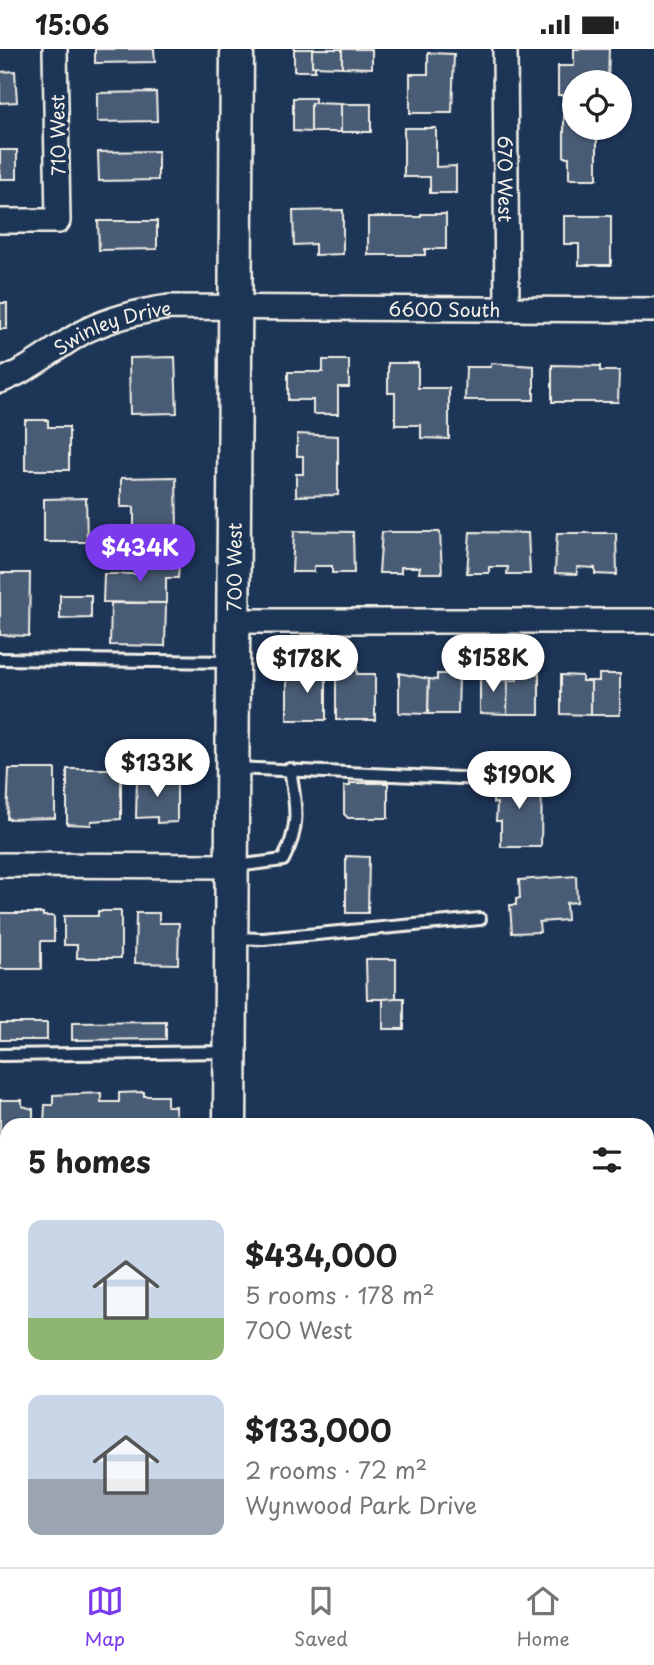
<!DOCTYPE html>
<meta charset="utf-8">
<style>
body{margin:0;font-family:"Playpen Sans",sans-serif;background:#f6f6f6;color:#222;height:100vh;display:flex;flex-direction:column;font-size:26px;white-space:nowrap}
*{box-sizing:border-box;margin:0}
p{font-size:23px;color:#767676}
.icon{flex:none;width:38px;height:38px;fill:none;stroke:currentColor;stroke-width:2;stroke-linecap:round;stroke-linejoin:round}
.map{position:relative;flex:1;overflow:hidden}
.drawer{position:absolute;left:0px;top:1069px;width:654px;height:450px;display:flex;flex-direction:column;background:#fff;border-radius:21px 21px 0 0;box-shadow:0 2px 5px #0004}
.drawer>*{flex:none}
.tools{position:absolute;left:562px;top:21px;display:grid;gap:14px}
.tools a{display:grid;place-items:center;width:70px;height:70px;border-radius:50%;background:#fff;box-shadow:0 2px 5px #0004;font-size:35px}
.price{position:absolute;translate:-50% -60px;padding:0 16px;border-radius:24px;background:#fff;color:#222;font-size:23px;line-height:46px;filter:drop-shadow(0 2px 4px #0008)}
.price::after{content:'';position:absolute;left:50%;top:42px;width:21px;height:16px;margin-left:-10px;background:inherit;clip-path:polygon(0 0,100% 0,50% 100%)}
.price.selected{background:#7c3aed;color:#fff}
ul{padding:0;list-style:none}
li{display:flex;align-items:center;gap:21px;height:175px;padding:0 28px}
li span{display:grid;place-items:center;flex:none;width:196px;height:140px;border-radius:14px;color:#555}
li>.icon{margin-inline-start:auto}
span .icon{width:84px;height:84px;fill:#fffc;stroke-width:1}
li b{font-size:30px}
h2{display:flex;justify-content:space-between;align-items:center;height:84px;padding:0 28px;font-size:30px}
.status{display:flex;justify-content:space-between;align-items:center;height:49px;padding:0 35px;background:#fff;direction:ltr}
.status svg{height:19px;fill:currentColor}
.dock{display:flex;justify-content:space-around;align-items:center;height:98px;border-top:2px solid #e0e0e0;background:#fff;font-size:19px;color:#767676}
.dock a{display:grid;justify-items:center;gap:4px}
.dock .selected{color:#7c3aed}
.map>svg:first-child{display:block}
.built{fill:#2a4060}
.building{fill:#485b74;stroke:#f4f1e8;stroke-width:2}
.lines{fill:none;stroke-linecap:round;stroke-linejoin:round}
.lane-casing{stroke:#f4f1e8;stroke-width:16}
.street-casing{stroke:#f4f1e8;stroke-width:28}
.secondary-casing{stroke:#f4f1e8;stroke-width:37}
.lane{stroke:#1d3557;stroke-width:10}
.street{stroke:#1d3557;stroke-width:23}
.secondary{stroke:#1d3557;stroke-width:32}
.labels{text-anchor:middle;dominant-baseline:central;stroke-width:7;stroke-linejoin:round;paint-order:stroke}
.street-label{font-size:19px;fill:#f4f1e8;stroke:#1d3557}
</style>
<div class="status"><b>15:06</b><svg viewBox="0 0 49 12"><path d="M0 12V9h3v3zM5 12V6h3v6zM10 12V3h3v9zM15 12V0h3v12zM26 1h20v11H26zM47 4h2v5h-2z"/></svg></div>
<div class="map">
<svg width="654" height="1518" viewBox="0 0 654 1518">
<rect width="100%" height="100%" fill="#1d3557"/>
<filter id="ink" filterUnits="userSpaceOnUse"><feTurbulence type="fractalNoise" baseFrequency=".0143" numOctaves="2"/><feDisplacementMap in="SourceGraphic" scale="14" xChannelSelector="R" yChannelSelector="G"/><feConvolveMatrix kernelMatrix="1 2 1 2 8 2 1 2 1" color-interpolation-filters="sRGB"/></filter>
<g filter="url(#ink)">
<polygon class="built" points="648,1182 654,1182 654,1518 273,1518 273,1512 648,1512"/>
<g class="building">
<polygon points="95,0 154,0 155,13 95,14"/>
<polygon points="294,0 312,0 312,17 315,17 315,22 294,22"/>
<polygon points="312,0 342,0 342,18 312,17"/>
<polygon points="342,0 372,0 372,19 342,18"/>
<polygon points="574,0 609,0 608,33 574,33 574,46 558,46 558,17 574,17"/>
<polygon points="428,4 454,5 452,64 410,64 410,25 428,25"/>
<polygon points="15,22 17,53 0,54 0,23"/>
<polygon points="156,43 157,72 97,73 97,44"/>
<polygon points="293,49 315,49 315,54 311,54 311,83 293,82"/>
<polygon points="311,54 341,55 341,83 311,83"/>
<rect x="341" y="55" width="30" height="28"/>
<polygon points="564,64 574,64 574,79 597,79 597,130 569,130 569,108 564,108"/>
<polygon points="404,79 436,79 436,118 456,117 456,144 430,144 430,128 404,128"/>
<rect x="0" y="101" width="17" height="29"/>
<polygon points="158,102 158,131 99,132 98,103"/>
<polygon points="343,161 343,205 315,206 315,195 294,196 293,162"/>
<polygon points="421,165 446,165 446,200 425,200 425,206 368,206 368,168 421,168"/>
<polygon points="564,167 611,167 611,216 579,216 579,195 564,195"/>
<polygon points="98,172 157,172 157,200 99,201"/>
<rect x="0" y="254" width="7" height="26"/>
<polygon points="175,308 177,364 130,365 129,309"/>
<polygon points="323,311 349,311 349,338 338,338 338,365 313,365 313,351 288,351 288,323 323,323"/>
<polygon points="388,314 418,314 418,339 449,339 449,390 421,389 421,376 395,376 395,344 388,344"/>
<polygon points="491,314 534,317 534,351 465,351 466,318 491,318"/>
<polygon points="552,316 600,317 600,322 619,322 618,353 552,353"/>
<polygon points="25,371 48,371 48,378 69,378 69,421 25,421"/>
<polygon points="297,385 338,387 338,446 296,447 296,425 303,425 303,407 297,407"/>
<polygon points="176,428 177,483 134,484 134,458 121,458 121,429"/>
<polygon points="86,449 87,493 44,493 44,450"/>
<polygon points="294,482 353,483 354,524 332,524 332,517 314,517 314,523 292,523"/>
<polygon points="382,483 440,483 442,524 419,524 420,518 401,518 401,524 379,524"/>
<polygon points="470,483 528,484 530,525 507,525 508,518 489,518 489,524 467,524"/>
<polygon points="557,484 616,484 617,526 595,525 595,519 577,518 577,525 555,524"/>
<polygon points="136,514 179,515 178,529 166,529 166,554 103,553 104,525 136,525"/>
<polygon points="0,524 30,524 29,587 0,586"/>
<polygon points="60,546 91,546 91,569 60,570"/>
<polygon points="111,554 166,554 165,597 110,596"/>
<polygon points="305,618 326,618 326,671 287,671 287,625 305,625"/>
<polygon points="336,618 357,618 357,625 375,625 375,671 336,671"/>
<polygon points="399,624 429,630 428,665 399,664"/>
<polygon points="437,625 459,625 458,665 428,665 429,630 437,631"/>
<polygon points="480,625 500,625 500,631 508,631 507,665 480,664"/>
<polygon points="539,625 539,665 507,665 508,631 517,631 517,627 525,625"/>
<polygon points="599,625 620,625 620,666 591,666 591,632 599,632"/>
<polygon points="561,626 582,627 582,632 591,632 591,666 561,665"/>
<polygon points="9,720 55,720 55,769 7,770"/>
<polygon points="67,720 121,720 121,770 91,772 91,776 67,775"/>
<polygon points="137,728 177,728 177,773 157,774 157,768 136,769"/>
<polygon points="493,729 542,729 541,798 501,798 501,772 496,772 497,754 493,754"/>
<polygon points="350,734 388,734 388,769 348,769 344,765 344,737 350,737"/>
<polygon points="346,807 369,808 368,864 346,864"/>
<polygon points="576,827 577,853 566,854 567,871 539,873 540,883 512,884 510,856 516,856 516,850 520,849 519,831"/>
<polygon points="98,862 121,862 121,909 77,909 77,896 64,896 64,867 98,867"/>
<polygon points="0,864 43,864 43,867 54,867 54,892 41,892 41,920 0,920"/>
<polygon points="136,864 159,864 159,874 179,874 178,915 135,914"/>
<polygon points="366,910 396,910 396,950 367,950"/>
<polygon points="396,949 404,949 404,980 383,980 383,950"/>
<polygon points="166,973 166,990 72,991 72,974"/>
<rect x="0" y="974" width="47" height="17"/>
<polygon points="144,1043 144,1047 167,1047 167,1057 175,1057 176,1076 44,1076 45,1056 53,1056 53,1046 101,1044 101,1053 119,1053 119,1044"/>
<polygon points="0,1051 22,1051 22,1057 33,1060 33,1075 7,1076 7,1113 0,1113"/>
<polygon points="1,1144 7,1144 7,1217 0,1217"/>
<rect x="0" y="1228" width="7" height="17"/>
<polygon points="648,1383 654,1383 654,1518 628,1518 628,1512 648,1512"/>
</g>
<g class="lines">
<g class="lane-casing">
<g id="lane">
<polyline points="0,610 232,613"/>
<polyline points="235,719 483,730"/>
<path d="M236,817L283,811C301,777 296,757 290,720"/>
<polyline points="234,889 263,890 480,870"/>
<polyline points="0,1006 227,1003"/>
<polyline points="0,1256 7,1256"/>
<polyline points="0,1474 7,1473"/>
<polyline points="420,1512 420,1518"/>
<polyline points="616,1512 616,1518"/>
</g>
</g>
<g class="street-casing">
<g id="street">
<path id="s1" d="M505,0L507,260"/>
<polyline points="0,172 58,172 55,0"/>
<path id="s2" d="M0,332C32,320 56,298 85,282C112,269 140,262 170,258L654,261"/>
<polyline points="233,572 654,572"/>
<polyline points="0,816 232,817"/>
<polyline points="648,1165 654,1165"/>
</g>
</g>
<g class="secondary-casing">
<g id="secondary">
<path id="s3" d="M230,1076L237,0"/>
<polyline points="232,1512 232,1518"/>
</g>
</g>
<use href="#lane" class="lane"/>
<use href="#street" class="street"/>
<use href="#secondary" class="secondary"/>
</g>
</g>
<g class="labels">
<g class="street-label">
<text transform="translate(57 86) rotate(-91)">710 West</text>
<text stroke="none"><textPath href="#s1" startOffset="130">670 West</textPath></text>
<text stroke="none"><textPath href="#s2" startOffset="462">6600 South</textPath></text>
<text stroke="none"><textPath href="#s2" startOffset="126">Swinley Drive</textPath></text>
<text stroke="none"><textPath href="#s3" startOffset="558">700 West</textPath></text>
</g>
</g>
</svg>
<div class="tools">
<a><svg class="icon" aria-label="locate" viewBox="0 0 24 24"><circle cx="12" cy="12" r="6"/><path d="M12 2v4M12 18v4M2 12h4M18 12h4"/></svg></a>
</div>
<b class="price selected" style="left:140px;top:535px">$434K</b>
<b class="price" style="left:493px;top:645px">$158K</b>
<b class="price" style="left:307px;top:646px">$178K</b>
<b class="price" style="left:157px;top:750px">$133K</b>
<b class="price" style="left:519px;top:762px">$190K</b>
<section class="drawer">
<h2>5 homes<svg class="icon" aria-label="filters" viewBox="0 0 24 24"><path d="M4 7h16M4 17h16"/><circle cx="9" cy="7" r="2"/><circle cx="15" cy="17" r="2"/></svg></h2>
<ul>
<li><span style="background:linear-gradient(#c9d6e8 70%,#8fb573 0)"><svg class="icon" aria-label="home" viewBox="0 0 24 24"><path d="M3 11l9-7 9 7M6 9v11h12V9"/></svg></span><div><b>$434,000</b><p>5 rooms · 178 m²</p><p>700 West</p></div></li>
<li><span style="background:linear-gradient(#c9d6e8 60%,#9aa5b1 0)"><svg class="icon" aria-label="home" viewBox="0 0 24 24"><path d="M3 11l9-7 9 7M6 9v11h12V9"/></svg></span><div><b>$133,000</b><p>2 rooms · 72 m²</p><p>Wynwood Park Drive</p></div></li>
</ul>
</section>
</div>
<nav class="dock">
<a class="selected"><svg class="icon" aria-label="map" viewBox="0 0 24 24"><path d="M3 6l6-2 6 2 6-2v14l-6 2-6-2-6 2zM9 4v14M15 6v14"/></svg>Map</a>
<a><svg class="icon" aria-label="saved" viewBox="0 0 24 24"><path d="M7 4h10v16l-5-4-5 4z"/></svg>Saved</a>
<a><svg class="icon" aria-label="home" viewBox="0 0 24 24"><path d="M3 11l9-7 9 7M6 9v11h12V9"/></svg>Home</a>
</nav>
